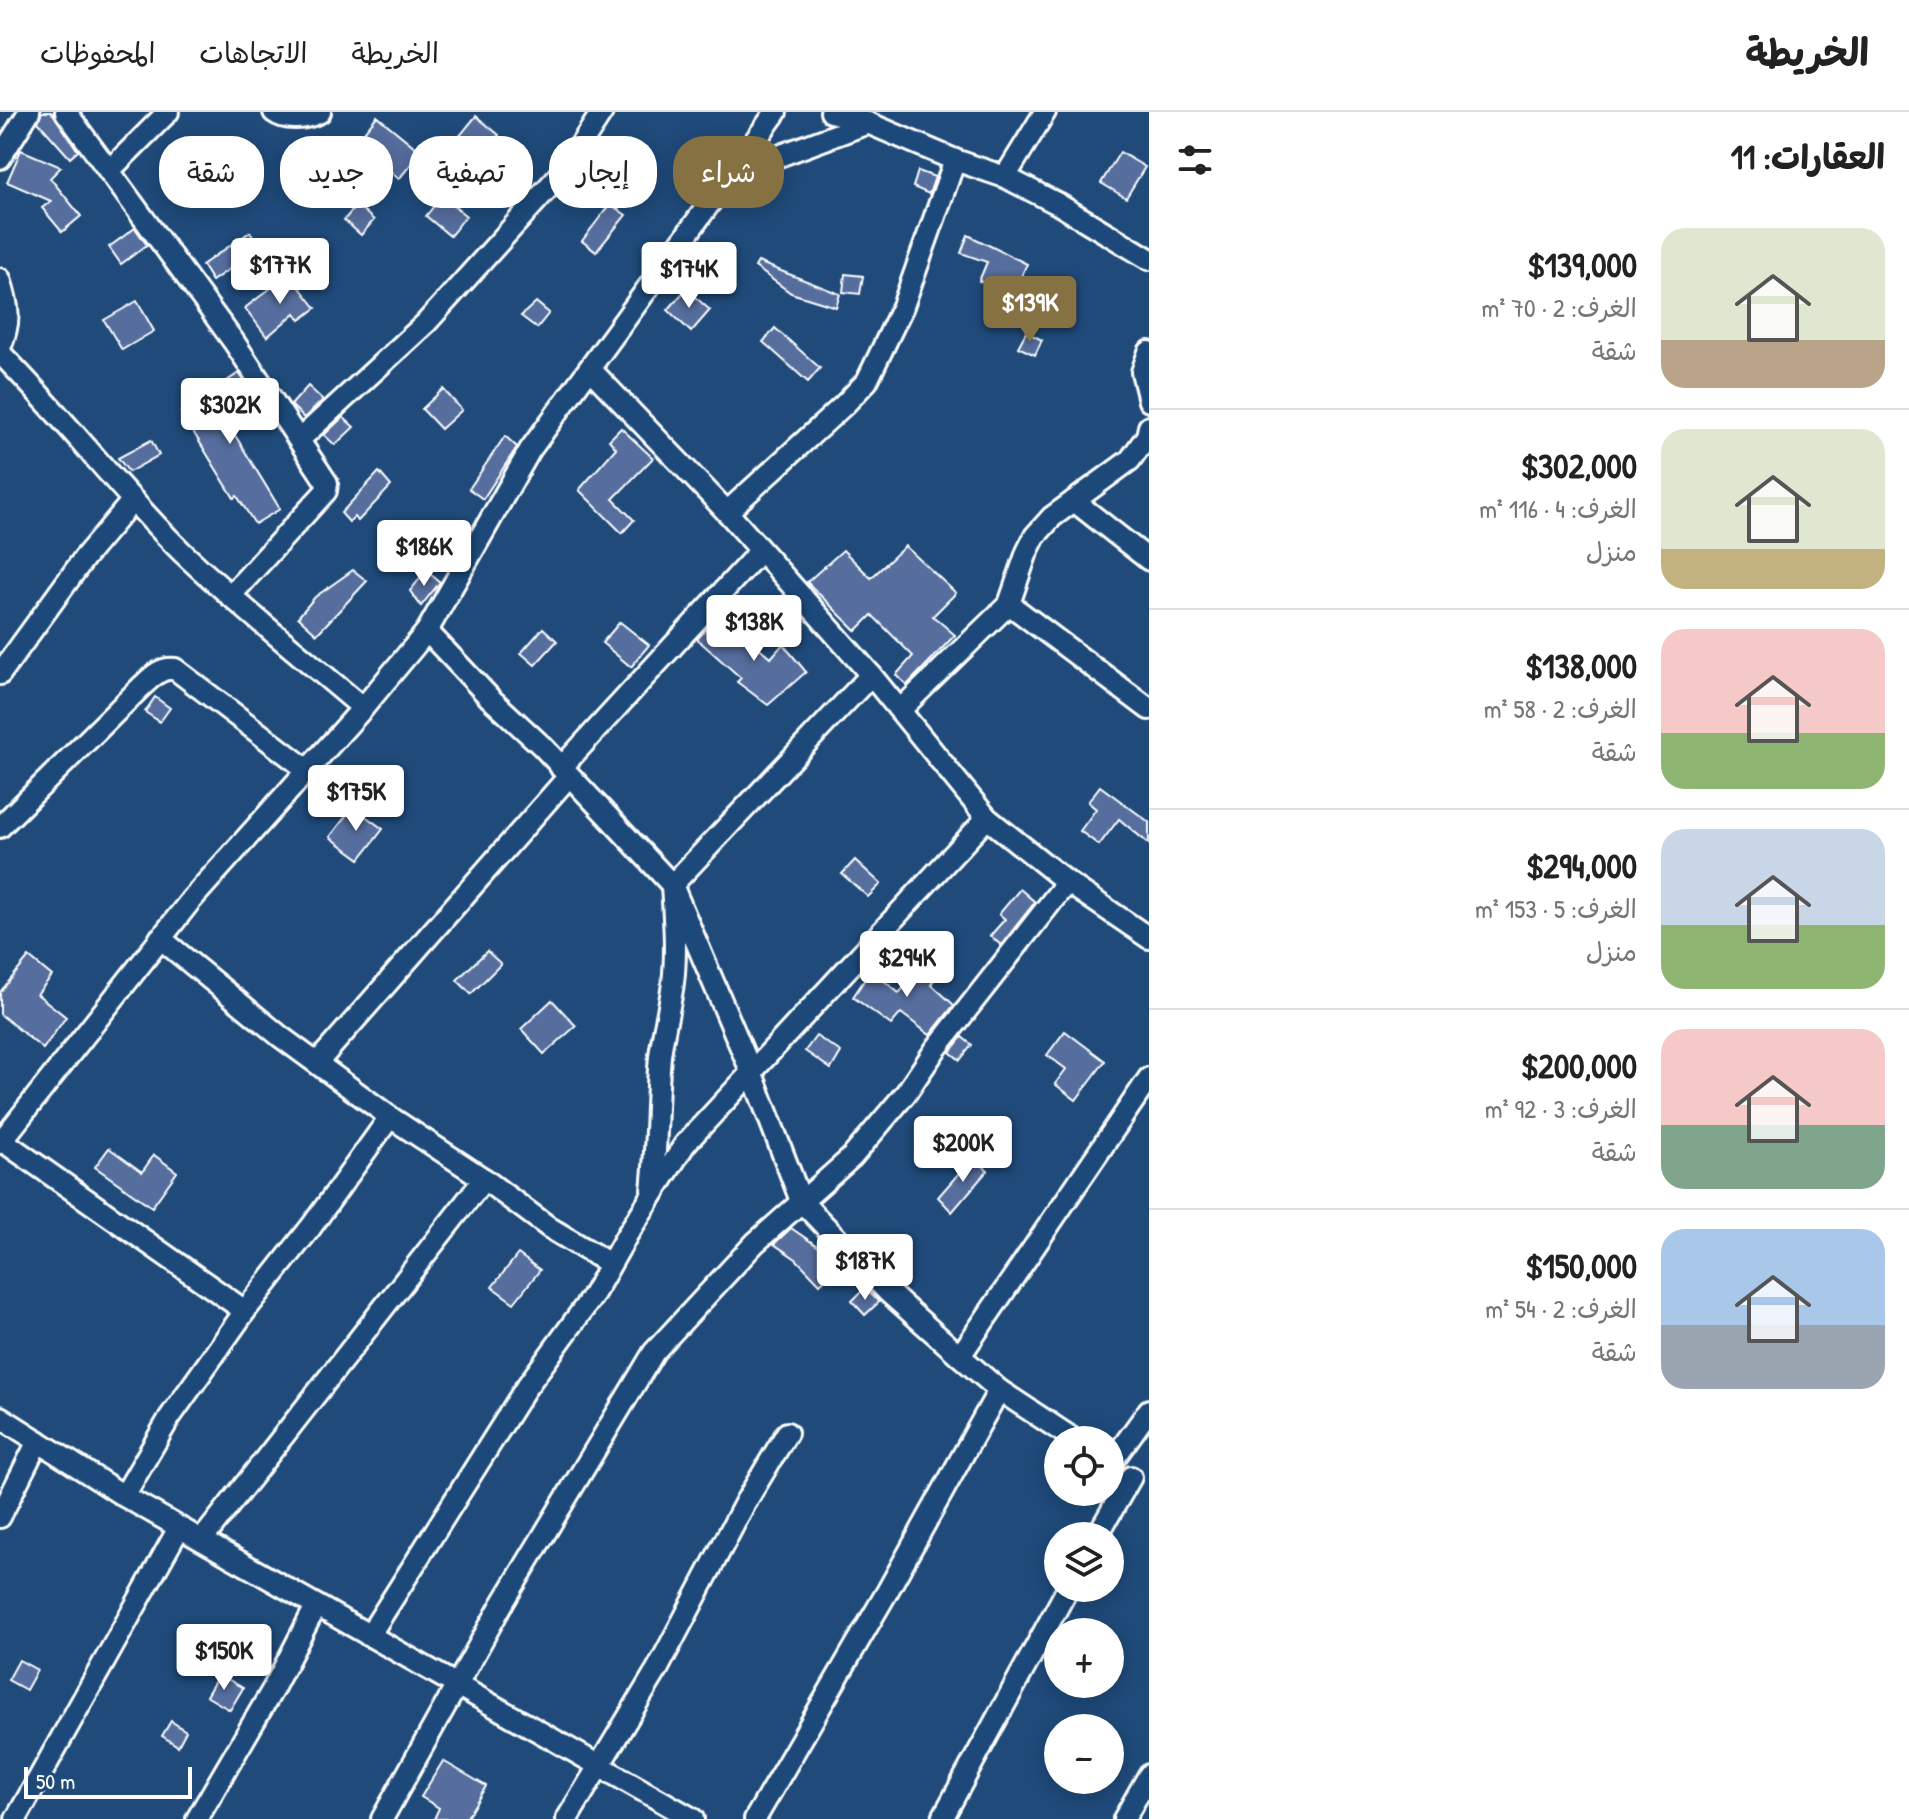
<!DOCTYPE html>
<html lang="ar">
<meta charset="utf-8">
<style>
body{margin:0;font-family:"Patrick Hand","Playpen Sans Arabic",sans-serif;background:#f6f6f6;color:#222;direction:rtl;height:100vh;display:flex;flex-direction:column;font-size:30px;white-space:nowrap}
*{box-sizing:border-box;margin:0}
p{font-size:26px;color:#767676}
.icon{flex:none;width:44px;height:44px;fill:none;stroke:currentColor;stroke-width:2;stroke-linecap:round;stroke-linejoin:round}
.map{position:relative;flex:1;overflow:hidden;direction:ltr}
.drawer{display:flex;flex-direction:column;background:#fff;width:760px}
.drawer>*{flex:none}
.banner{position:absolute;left:24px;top:24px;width:760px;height:72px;direction:rtl;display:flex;gap:16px}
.buttons{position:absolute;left:1044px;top:1314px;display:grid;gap:16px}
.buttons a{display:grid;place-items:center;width:80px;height:80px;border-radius:50%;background:#fff;box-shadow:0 4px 20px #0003;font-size:40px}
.scale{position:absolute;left:24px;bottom:20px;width:168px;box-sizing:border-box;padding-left:8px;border:4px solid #fff;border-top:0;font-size:22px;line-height:28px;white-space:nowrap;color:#fff;-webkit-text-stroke:6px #1f4a7a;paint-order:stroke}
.price{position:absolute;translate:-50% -68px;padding:0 18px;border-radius:8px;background:#fff;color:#222;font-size:26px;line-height:52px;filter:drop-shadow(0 2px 4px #0008)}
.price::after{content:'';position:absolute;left:50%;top:48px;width:24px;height:18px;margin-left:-12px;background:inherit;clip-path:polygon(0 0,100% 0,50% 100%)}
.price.on{background:#857141;color:#fff}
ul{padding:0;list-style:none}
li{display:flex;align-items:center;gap:24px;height:200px;padding:0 24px}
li+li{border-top:2px solid #e0e0e0}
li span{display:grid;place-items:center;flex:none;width:224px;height:160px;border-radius:24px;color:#555}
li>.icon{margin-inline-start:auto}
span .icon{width:96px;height:96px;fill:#fffc;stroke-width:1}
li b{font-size:34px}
h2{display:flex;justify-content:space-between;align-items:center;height:96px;padding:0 24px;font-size:34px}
.pill{padding:0 28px;border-radius:32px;background:#fff;box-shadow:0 4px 20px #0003;font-size:28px;line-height:72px}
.pill.on{background:#857141;color:#fff}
header{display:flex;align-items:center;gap:48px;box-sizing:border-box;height:112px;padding:0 40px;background:#fff;border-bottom:2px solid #e0e0e0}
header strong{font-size:38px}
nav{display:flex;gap:44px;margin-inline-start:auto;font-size:28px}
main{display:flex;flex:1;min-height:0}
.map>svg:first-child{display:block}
.building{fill:#576e9e;stroke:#fff;stroke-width:2}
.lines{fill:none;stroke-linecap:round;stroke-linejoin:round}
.minor-casing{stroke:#fff;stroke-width:26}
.minor{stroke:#1f4a7a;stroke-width:20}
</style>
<header>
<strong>الخريطة</strong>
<nav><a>الخريطة</a><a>الاتجاهات</a><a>المحفوظات</a></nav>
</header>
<main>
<section class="drawer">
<h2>العقارات: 11<svg class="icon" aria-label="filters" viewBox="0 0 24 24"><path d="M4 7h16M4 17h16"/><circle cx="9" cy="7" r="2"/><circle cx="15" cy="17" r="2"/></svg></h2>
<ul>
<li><span style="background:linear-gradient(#dfe7d0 70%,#b9a48a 0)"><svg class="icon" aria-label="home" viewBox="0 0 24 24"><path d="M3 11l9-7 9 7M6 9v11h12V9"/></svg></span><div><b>$139,000</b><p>الغرف: 2 · 70 m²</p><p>شقة</p></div></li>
<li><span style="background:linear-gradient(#dfe7d0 75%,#c2b280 0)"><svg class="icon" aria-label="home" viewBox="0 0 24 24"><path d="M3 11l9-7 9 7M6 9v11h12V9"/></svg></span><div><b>$302,000</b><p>الغرف: 4 · 116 m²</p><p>منزل</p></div></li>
<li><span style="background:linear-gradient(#f6c9c9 65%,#8fb573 0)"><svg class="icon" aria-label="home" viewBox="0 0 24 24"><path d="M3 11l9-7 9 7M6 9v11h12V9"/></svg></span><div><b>$138,000</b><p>الغرف: 2 · 58 m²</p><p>شقة</p></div></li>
<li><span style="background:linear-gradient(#c9d6e8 60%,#8fb573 0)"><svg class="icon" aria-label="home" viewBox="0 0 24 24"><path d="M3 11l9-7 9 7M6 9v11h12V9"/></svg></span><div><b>$294,000</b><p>الغرف: 5 · 153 m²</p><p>منزل</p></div></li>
<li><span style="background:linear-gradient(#f6c9c9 60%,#7fa58c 0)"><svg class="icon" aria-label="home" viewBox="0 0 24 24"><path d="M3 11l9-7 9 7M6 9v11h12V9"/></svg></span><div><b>$200,000</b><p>الغرف: 3 · 92 m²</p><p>شقة</p></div></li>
<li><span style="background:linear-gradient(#a9c7e8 60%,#9aa5b1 0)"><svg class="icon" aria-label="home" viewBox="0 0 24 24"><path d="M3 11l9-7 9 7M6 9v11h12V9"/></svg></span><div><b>$150,000</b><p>الغرف: 2 · 54 m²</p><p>شقة</p></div></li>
</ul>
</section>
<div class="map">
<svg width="1149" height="1707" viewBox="0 0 1149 1707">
<rect width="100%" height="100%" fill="#1f4a7a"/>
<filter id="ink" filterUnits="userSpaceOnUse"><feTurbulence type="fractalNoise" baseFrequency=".0125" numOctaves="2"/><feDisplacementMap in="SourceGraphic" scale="16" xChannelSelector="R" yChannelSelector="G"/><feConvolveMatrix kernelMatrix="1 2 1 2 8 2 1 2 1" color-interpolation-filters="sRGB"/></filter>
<g filter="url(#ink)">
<g class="building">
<polygon points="42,0 51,0 54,3 78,39 70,46 38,10"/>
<polygon points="377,4 421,40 399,67 391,60 386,66 351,36"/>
<polygon points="476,4 499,23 481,45 458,26"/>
<polygon points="21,38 61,55 50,66 81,104 62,120 42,96 51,89 7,70"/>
<polygon points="1120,40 1145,55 1126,86 1101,71"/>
<polygon points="918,59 935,65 929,82 913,75"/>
<polygon points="442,84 466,104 450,124 426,104"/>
<polygon points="610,92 626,103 596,140 582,129"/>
<polygon points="357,93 374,108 361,123 344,108"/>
<polygon points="135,116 147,133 121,152 109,135"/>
<polygon points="250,120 260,136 212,169 202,153"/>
<polygon points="968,123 1027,152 1018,171 1008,167 1003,179 979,169 987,150 961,141"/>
<polygon points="758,150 840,182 836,195 791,181 755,155"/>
<polygon points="289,162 316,196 300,208 295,201 267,225 245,196"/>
<polygon points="845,162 863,164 860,182 843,180"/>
<polygon points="686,177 710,198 691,220 668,198"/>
<polygon points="137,189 154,219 122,238 104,208"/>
<polygon points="536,190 549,201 537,216 521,204"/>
<polygon points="775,216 820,256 808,270 763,230"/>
<polygon points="1026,220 1042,228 1035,243 1018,235"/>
<polygon points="239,261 255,286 224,305 280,397 255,412 237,384 234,386 181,300"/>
<polygon points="308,274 323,288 304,306 291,293"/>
<polygon points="443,277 462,298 441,317 422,297"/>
<polygon points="343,305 354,315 335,333 324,323"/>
<polygon points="621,316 653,346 613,387 634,408 622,421 579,378 616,336 609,328"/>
<polygon points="505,324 517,335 483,387 469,377"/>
<polygon points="151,328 159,343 129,360 118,346"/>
<polygon points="379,360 391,374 358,409 354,405 349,410 341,401"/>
<polygon points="905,434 956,481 933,504 955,523 907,573 896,563 913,544 872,503 856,519 807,470 843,438 871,466"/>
<polygon points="353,458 367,469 317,522 298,505 315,485"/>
<polygon points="426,459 440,470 421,494 410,479"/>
<polygon points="620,510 649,533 631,555 602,531"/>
<polygon points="711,512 728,526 737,516 771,546 783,532 806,560 768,593 737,570 741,566 697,527"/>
<polygon points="543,516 557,529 535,553 521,541"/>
<polygon points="155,585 170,596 160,610 145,600"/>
<polygon points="1100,674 1149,710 1149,732 1119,707 1099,733 1080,719 1096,697 1088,690"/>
<polygon points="353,695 383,717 360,747 330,725"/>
<polygon points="855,748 881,772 868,785 842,762"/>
<polygon points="1020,777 1035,790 1001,833 990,824 1005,807 999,802"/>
<polygon points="487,839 501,852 471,882 457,868"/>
<polygon points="29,845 52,864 37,882 66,905 43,937 0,902 0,880"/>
<polygon points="928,849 940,860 931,872 954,893 930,923 901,901 891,913 853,885 871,858 899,881"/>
<polygon points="552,888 576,914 544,942 521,917"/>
<polygon points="1065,919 1105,949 1076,988 1055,972 1066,957 1047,943"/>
<polygon points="816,924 841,940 831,957 805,939"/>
<polygon points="962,925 972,933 960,948 950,940"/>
<polygon points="109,1036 142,1060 154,1043 177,1060 152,1095 95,1055"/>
<polygon points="972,1046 988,1058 952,1100 938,1085"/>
<polygon points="791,1116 842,1151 820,1172 796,1147 774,1132"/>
<polygon points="518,1142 540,1158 514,1191 492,1175"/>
<polygon points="865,1176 879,1190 865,1203 852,1189"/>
<polygon points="19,1548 37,1558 26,1578 8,1568"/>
<polygon points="219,1562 243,1576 230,1598 206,1584"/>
<polygon points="171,1609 186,1619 178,1634 162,1624"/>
<polygon points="443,1649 486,1674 466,1707 434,1707 439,1696 421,1685"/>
</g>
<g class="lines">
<g class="minor-casing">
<g id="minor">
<polyline points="66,0 234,230 327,371 326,379 230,484"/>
<path d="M274,0C286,9 306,7 320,0"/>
<polyline points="831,0 868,11 955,48 1005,65 1058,92 1149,147"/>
<polyline points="0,46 29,0"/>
<polyline points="109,59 168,0"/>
<polyline points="733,61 868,11"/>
<polyline points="1005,65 1045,0"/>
<path d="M0,167C9,195 11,209 0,236"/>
<polyline points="1149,240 1142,260 1149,289"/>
<path d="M0,241C64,305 118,377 182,440C240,495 302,544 363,596"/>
<polyline points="590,257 727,400 871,563 987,706 1067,770 1149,826"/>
<polyline points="299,328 426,211 565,57 602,0"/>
<polyline points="1074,389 1149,448"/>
<polyline points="727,400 844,293 867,269 903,194 955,48"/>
<polyline points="1009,492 1149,597"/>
<polyline points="427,519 490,586 543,635 672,773 751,959 801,1089 889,1181 960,1244 999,1278 1075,1328"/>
<polyline points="0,562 85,445 133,388"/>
<polyline points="900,598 1009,492 1027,440 1035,424 1052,405 1130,348 1147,324 1149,315"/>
<polyline points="561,656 760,439"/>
<path d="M0,715L141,575C151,566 160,555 175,557L306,657"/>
<polyline points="160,826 281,925 390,1005 484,1067 550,1116 610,1152"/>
<polyline points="317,951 569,664"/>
<polyline points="0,1027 245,1199"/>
<polyline points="0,1031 191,788 363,596 427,519 530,338 776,0"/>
<path d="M652,1078C657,1033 656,988 660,944C663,919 670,895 673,871C677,838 674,806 672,773L871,563"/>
<polyline points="960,1244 1149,966"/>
<polyline points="0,1305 124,1384 693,1707"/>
<polyline points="1111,1351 1149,1298"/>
<polyline points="124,1384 170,1305 245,1199 311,1115 390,1005"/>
<polyline points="0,1405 38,1329"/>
<polyline points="1097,1424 1131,1365"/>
<polyline points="202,1428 484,1067"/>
<polyline points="369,1524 525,1277 592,1185 627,1123 685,1032 987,706"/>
<polyline points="16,1707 179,1416"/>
<polyline points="197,1707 273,1577 316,1494"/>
<polyline points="382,1707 501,1494 654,1240 755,1131 852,1045 906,981 935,938 1067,770"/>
<polyline points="567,1707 658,1556 745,1391 787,1321"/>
<polyline points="755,1707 887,1480 999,1278"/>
<polyline points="942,1707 1068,1476"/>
<polyline points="1124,1707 1149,1663"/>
</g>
</g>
<use href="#minor" class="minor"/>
</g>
</g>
</svg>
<div class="buttons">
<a><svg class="icon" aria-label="locate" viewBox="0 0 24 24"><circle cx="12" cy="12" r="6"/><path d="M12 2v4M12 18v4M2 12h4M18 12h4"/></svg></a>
<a><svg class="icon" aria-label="layers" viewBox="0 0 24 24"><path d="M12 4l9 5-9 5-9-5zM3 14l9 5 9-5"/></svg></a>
<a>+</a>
<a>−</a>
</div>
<div class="scale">50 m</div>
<b class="price" style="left:280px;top:194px">$177K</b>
<b class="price" style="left:689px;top:198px">$174K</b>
<b class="price on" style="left:1030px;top:232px">$139K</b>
<b class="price" style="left:230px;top:334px">$302K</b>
<b class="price" style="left:424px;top:476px">$186K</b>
<b class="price" style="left:754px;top:551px">$138K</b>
<b class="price" style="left:356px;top:721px">$175K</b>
<b class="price" style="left:907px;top:887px">$294K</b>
<b class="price" style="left:963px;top:1072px">$200K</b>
<b class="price" style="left:865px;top:1190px">$187K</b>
<b class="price" style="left:224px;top:1580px">$150K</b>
<div class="banner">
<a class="pill on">شراء</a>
<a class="pill">إيجار</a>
<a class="pill">تصفية</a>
<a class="pill">جديد</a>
<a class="pill">شقة</a>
</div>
</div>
</main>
